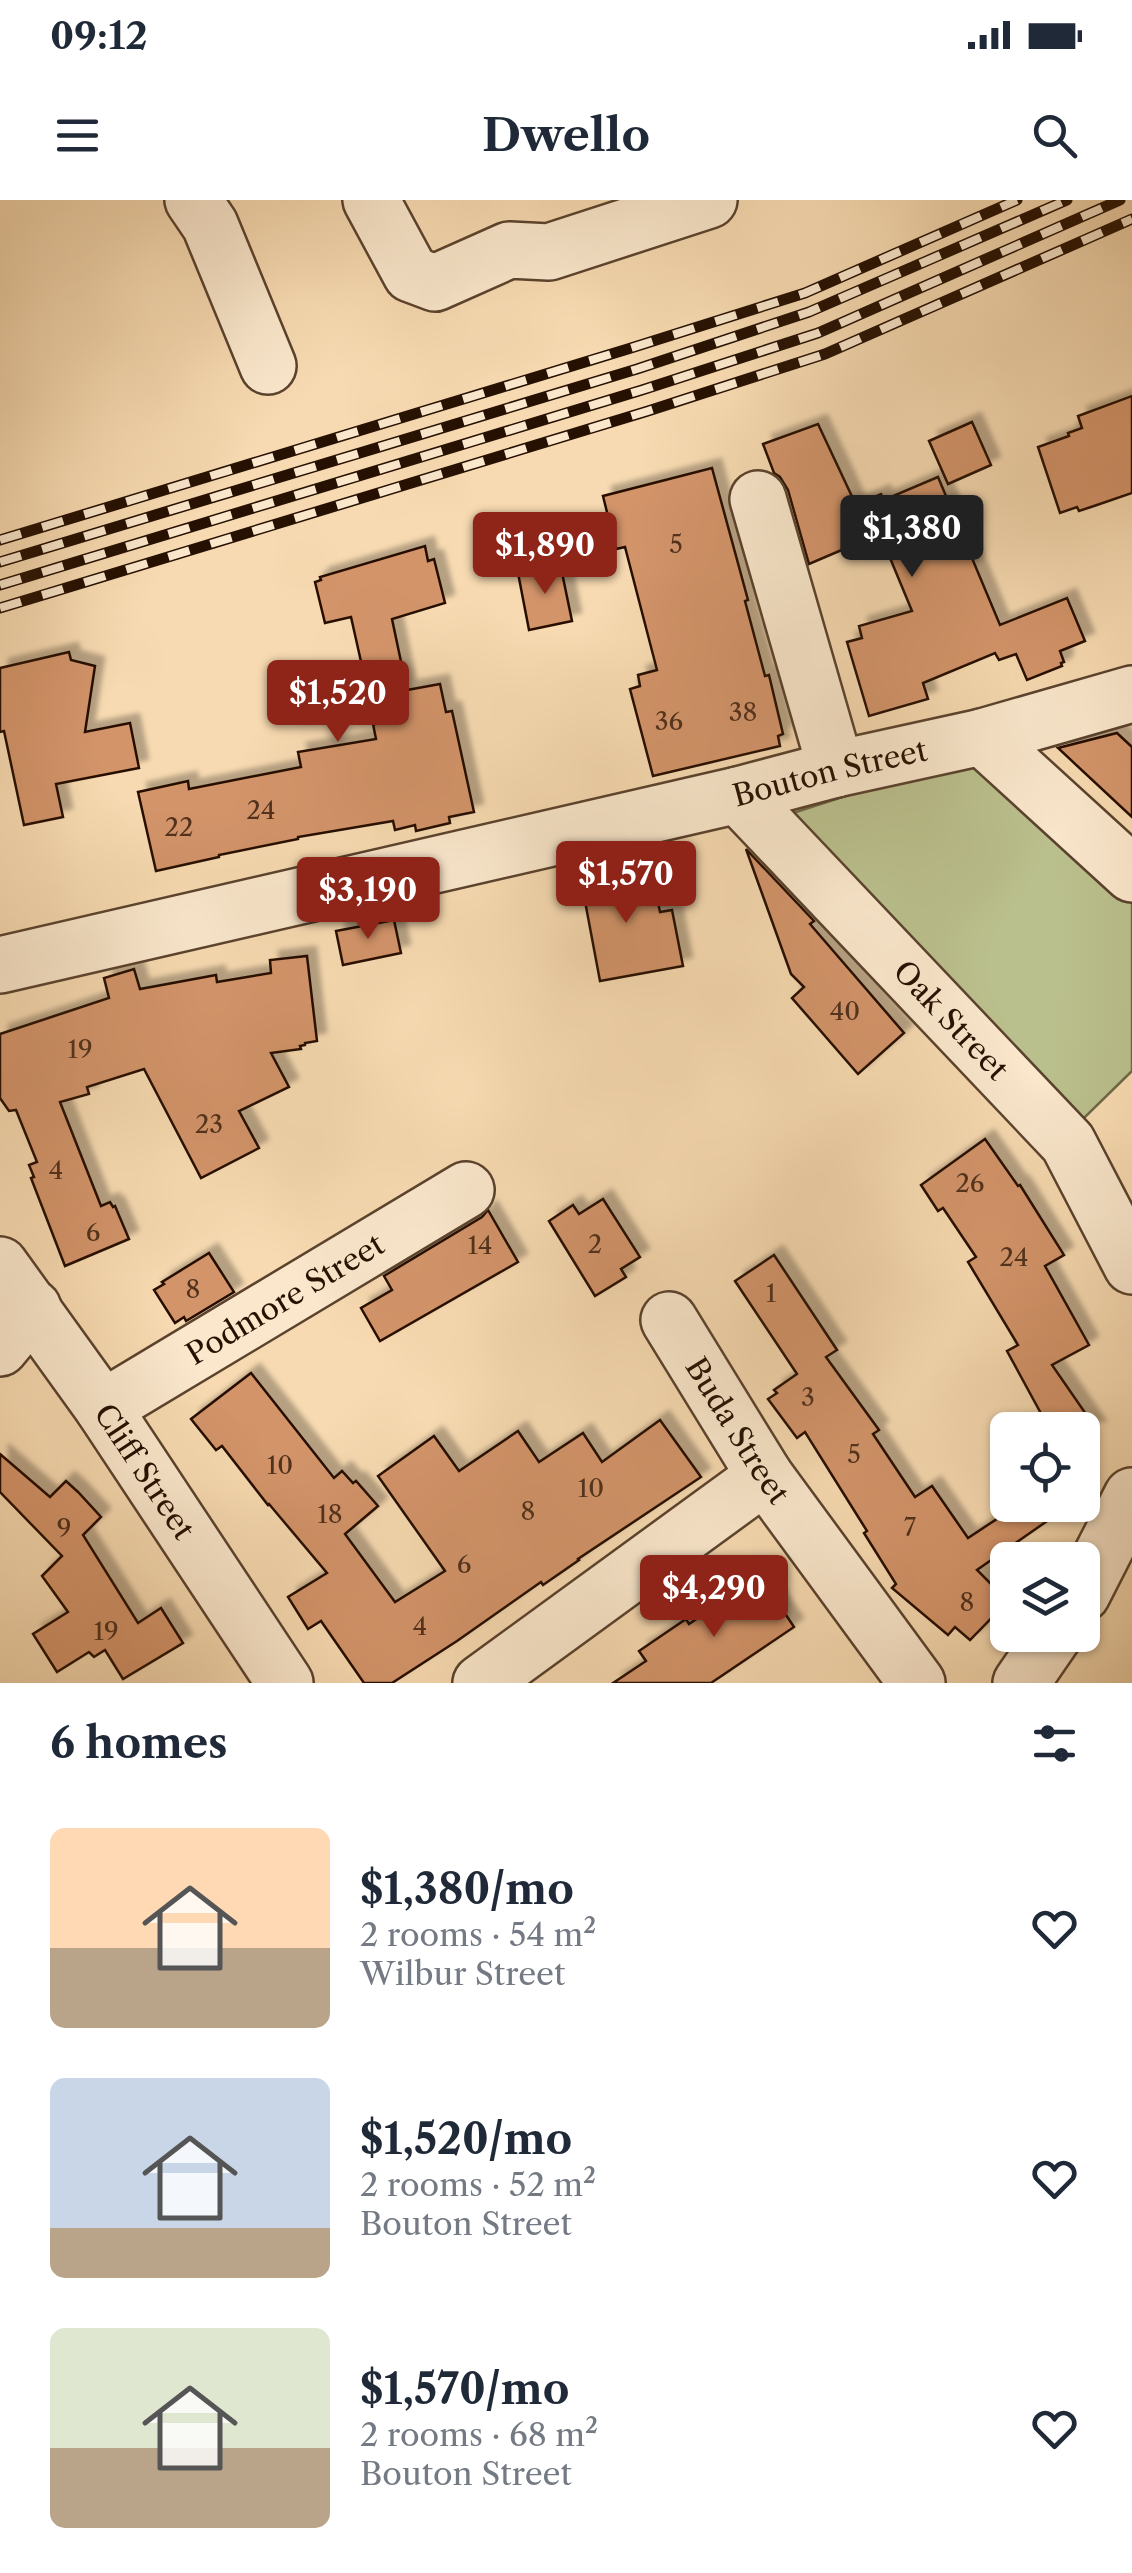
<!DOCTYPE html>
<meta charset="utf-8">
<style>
body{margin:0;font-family:"Libre Caslon Text",serif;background:#f2f2f3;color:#1f2937;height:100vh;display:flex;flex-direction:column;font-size:38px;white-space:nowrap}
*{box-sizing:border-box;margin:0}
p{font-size:32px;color:#747a83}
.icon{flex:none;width:55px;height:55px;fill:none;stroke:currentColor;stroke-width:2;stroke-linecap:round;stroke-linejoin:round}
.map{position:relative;height:1483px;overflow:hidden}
.side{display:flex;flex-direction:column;background:#fff;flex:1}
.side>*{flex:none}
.tools{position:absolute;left:990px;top:1212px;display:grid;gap:20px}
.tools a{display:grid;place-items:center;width:110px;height:110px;border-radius:15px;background:#fff;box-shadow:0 2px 8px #0004;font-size:50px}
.price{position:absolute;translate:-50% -85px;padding:0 22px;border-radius:10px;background:#8f2418;color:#fff;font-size:32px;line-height:65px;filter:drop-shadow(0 2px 5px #0008)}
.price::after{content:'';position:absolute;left:50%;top:60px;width:30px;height:22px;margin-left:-15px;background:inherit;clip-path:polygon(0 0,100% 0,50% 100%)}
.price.current{background:#222;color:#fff}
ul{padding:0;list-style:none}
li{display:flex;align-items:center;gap:30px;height:250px;padding:0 50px}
li span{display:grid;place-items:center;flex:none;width:280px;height:200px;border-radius:15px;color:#555}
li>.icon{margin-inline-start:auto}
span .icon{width:120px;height:120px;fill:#fffc;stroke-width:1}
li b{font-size:42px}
h2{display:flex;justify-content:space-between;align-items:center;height:120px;padding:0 50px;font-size:42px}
.status{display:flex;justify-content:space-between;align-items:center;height:70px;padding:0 50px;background:#fff;direction:ltr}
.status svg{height:28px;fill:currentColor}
header{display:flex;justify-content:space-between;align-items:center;height:130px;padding:0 50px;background:#fff;font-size:45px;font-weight:700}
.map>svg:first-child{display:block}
.green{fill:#bac08d;stroke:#706847;stroke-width:2.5}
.building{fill:#d3946b;stroke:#261001;stroke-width:2.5;filter:url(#shadow)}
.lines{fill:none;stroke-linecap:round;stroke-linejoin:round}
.minor-casing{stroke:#5a422d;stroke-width:60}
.minor{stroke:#fae7cc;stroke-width:55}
.rail-casing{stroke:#261001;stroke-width:11}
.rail{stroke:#fae7cc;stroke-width:8;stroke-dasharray:22;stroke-linecap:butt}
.labels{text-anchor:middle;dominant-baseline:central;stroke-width:8;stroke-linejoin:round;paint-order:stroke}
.number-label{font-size:25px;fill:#51311c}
.street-label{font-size:30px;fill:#261001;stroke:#fae7cc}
</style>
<div class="status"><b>09:12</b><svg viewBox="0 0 49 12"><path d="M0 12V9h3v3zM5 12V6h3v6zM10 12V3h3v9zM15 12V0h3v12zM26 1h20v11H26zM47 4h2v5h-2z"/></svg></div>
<header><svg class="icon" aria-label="menu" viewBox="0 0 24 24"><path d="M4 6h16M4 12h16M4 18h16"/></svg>Dwello<svg class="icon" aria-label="search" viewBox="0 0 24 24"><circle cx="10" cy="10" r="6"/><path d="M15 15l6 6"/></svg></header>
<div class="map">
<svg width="1132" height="1483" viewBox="0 0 1132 1483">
<defs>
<filter id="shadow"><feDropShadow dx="9" dy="-9" stdDeviation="2.5" flood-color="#0004"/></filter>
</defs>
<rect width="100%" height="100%" fill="#f7dab1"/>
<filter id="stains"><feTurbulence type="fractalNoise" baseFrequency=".002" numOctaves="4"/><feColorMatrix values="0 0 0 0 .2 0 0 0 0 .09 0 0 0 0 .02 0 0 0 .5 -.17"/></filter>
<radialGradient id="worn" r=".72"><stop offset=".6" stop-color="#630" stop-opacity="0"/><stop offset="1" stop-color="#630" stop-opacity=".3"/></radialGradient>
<polygon class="green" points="975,554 1132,699 1132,871 1083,919 793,613"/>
<g class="building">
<polygon points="1132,196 1132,293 1094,306 1079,311 1077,307 1060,313 1038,247 1069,236 1068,233 1082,228 1078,216"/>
<polygon points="972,222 991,265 948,284 929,241"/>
<polygon points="818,224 856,305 881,294 884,300 938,277 1000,425 1067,398 1085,441 1060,451 1064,462 1061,463 1062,466 1027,480 1016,454 999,460 995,453 923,483 928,499 869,516 847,442 862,438 859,426 912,411 883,341 854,354 851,346 809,364 788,290 780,277 774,273 763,244"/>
<polygon points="712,268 748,400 745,401 765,476 769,475 783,534 778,536 780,546 653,576 630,489 640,486 638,475 657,470 625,347 616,349 603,296"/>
<polygon points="425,346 428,361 434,359 445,403 392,419 407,490 440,484 446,512 452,511 474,612 449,617 450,623 416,631 415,625 395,630 393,621 298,637 298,639 219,655 219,657 156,671 138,592 188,581 189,589 301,567 298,552 376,539 373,524 375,524 351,417 325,423 315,382 321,380 320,377"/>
<polygon points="560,363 572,421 529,430 518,373"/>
<polygon points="69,452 71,460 95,466 85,532 130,523 139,568 56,584 63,617 24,625 4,531 0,532 0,468"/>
<polygon points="1117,533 1132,547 1132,617 1058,548"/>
<polygon points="746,649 814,721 810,724 904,833 858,874 792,798 804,787 791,774"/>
<polygon points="613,656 622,701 642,698 642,701 657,698 660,712 672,710 683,766 600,781 578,664"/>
<polygon points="394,720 401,753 343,765 336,731"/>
<polygon points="307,756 317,841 305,843 305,845 300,846 301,849 271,853 289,887 239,911 259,948 201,978 144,869 87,887 89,894 60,902 101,1006 110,1002 113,1007 115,1006 129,1039 65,1066 31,978 34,977 29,965 37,962 16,910 9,911 0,898 0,834 109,798 104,778 134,769 140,789 216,775 217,782 271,773 270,760"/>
<polygon points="985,939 1018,986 1020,985 1064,1055 1045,1066 1089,1145 1052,1165 1097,1230 1050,1230 1007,1151 1018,1145 968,1062 976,1057 943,1008 938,1011 921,985"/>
<polygon points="603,999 640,1057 621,1069 626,1077 595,1096 549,1021 573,1005 579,1014"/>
<polygon points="488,1010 518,1062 380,1141 361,1108 392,1090 384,1076 482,1017"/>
<polygon points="209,1053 234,1092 186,1121 184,1117 175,1123 154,1090 164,1084 162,1082"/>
<polygon points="774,1055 837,1150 826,1157 879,1230 873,1234 915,1297 932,1286 968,1338 1018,1305 1070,1305 977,1370 1008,1401 970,1440 955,1427 948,1435 892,1388 896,1384 864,1333 867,1331 805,1232 797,1238 768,1199 777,1193 774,1190 797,1174 735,1081"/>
<polygon points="251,1173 334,1278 342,1271 353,1283 356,1281 378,1306 345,1334 395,1402 445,1371 378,1276 434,1236 459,1271 518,1231 539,1262 583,1233 602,1262 660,1220 701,1277 578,1359 579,1360 543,1385 541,1382 457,1441 392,1483 364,1483 321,1421 308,1429 288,1397 327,1373 269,1304 268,1305 222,1246 216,1250 191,1219"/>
<polygon points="0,1254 50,1297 66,1281 78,1292 101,1317 83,1335 138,1423 161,1408 183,1443 123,1479 105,1450 94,1457 89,1452 57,1472 33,1434 68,1412 42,1376 62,1356 0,1292"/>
<polygon points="760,1376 794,1427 711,1483 613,1483 646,1461 639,1451 686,1419 689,1424"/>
</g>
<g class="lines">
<g class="minor-casing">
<g id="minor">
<polyline points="193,0 210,25 268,166"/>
<polyline points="371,0 411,74 435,83 509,50 549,52 709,0"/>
<polyline points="758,299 836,569"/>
<polyline points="982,537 1132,674"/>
<path id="s1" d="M738,595L1068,943L1132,1066"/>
<path id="s2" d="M0,765L738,595L836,569L982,537L1132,494"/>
<path id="s3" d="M0,1065L103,1208L285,1483"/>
<path id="s4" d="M669,1120L765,1276L917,1483"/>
<polyline points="0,1148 33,1108"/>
<path id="s5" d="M103,1208L466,990"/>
<polyline points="1082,1394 1132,1296"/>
<polyline points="481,1483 765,1276"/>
<polyline points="1021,1483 1054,1435"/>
</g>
</g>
<use href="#minor" class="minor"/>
<g class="rail-casing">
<g id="rail">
<polyline points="0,340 631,148 805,93 1017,0"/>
<polyline points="0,362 637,169 809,112 1067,0"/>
<polyline points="0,385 642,190 818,133 1120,0"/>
<polyline points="0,408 648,211 825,154 1132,19"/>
</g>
</g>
<use href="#rail" class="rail"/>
</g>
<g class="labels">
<g class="number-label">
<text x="676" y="344">5</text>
<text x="743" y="512">38</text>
<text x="669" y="521">36</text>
<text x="261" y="610">24</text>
<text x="179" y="627">22</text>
<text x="845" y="811">40</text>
<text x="80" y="849">19</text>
<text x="209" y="924">23</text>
<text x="56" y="970">4</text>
<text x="970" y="983">26</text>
<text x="93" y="1032">6</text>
<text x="595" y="1044">2</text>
<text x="480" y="1045">14</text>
<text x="1014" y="1057">24</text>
<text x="193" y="1089">8</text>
<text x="771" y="1093">1</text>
<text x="808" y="1197">3</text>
<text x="854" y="1254">5</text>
<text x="280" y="1265">10</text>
<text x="591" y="1288">10</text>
<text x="528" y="1311">8</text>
<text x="330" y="1314">18</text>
<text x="910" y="1327">7</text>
<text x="64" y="1328">9</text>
<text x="464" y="1364">6</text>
<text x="967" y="1402">8</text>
<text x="420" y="1426">4</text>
<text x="106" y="1431">19</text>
</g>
<g class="street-label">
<text stroke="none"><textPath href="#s2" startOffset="852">Bouton Street</textPath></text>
<text stroke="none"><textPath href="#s1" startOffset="310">Oak Street</textPath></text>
<text stroke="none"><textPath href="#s5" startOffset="212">Podmore Street</textPath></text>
<text stroke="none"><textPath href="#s4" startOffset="130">Buda Street</textPath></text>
<text stroke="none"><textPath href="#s3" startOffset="252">Cliff Street</textPath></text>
</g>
</g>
<rect width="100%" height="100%" filter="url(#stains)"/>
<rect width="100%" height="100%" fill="url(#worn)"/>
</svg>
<div class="tools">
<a><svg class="icon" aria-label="locate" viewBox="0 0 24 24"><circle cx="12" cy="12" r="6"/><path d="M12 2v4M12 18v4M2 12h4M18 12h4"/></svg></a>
<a><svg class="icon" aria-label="layers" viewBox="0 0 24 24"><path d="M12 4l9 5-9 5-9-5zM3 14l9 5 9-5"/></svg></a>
</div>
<b class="price current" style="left:912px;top:380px">$1,380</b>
<b class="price" style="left:545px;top:397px">$1,890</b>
<b class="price" style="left:338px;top:545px">$1,520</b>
<b class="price" style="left:626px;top:726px">$1,570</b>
<b class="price" style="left:368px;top:742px">$3,190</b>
<b class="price" style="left:714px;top:1440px">$4,290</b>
</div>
<section class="side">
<h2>6 homes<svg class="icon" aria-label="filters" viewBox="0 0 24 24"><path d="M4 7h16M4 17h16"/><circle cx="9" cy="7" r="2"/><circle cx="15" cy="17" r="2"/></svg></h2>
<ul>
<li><span style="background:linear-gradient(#ffd9b3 60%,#b9a48a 0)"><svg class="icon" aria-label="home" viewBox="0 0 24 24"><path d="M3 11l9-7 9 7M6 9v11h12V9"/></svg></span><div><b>$1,380/mo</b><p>2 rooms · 54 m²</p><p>Wilbur Street</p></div><svg class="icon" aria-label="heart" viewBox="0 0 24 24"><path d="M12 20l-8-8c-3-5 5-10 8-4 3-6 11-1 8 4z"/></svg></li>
<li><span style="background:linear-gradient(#c9d6e8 75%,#b9a48a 0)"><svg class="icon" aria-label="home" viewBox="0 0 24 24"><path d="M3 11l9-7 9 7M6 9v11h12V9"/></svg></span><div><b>$1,520/mo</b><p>2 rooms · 52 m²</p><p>Bouton Street</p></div><svg class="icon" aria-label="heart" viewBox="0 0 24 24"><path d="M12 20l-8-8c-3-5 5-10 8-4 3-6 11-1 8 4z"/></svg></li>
<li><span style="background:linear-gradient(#dfe7d0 60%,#b9a48a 0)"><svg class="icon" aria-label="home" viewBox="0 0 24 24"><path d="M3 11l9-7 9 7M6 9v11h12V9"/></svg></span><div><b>$1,570/mo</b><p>2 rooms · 68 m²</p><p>Bouton Street</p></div><svg class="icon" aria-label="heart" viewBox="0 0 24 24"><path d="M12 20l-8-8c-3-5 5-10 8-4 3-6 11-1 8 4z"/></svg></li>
</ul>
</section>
